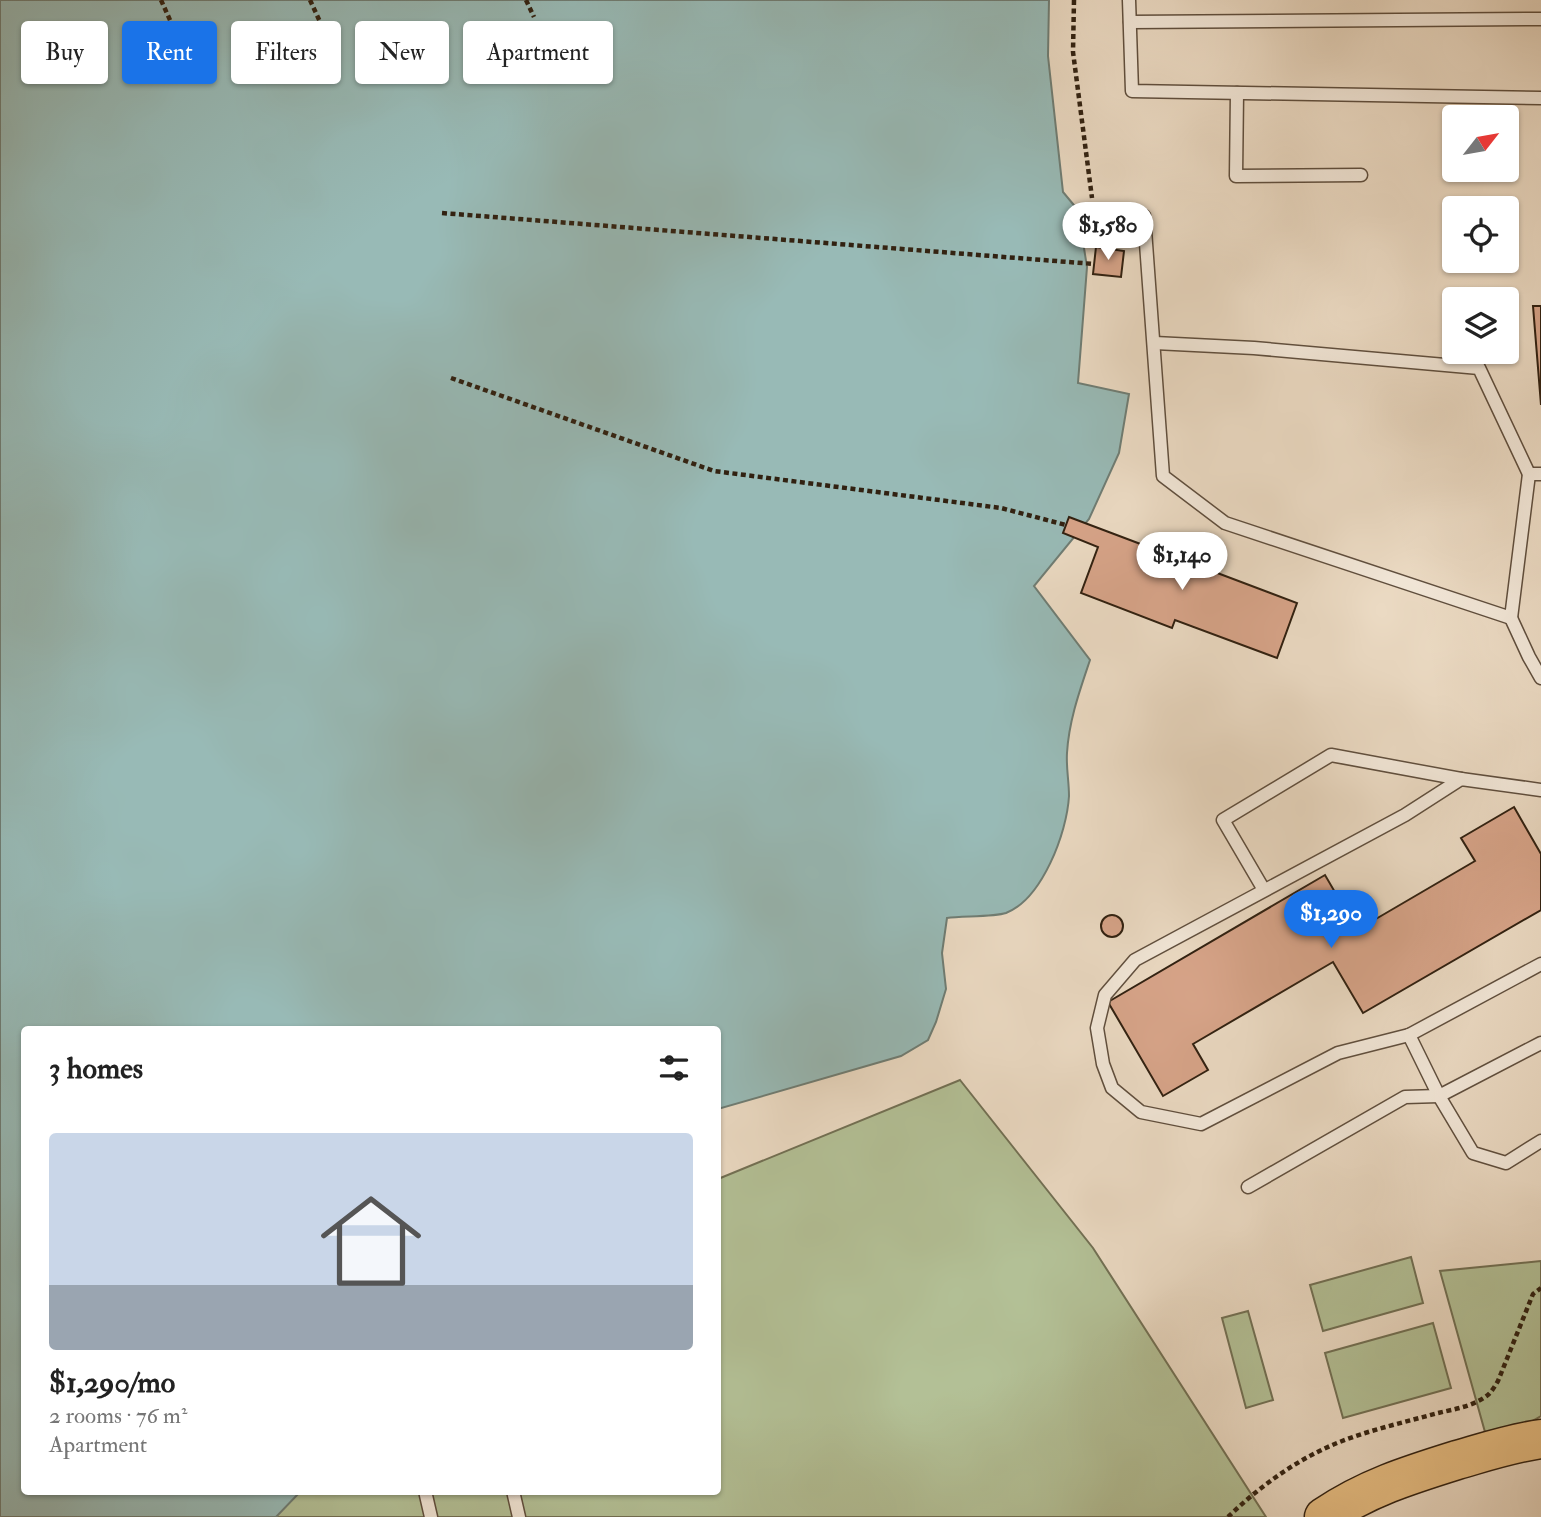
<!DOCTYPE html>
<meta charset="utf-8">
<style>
body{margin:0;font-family:"IM FELL Double Pica",serif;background:#f2f2f2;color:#222;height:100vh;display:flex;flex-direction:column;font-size:26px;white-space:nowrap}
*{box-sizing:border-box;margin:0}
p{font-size:23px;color:#767676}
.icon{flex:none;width:38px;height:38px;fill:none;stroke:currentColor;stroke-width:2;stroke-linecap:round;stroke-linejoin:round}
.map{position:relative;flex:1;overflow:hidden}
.drawer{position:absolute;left:21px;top:1026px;width:700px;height:469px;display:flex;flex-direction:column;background:#fff;border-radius:7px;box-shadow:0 2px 5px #0004}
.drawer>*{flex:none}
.banner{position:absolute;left:21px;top:21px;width:700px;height:63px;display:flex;gap:14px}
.needle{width:46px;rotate:59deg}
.fabs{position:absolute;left:1442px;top:105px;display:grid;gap:14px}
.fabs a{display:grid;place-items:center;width:77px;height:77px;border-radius:7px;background:#fff;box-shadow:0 2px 5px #0004;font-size:35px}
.price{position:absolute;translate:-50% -60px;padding:0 16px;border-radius:24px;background:#fff;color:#222;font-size:23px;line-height:46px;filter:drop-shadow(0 2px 4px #0008)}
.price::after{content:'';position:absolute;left:50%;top:42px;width:21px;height:16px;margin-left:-10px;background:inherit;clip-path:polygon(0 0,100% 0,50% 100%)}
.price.selected{background:#1a73e8;color:#fff}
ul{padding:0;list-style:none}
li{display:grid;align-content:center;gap:14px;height:371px;padding:0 28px}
li span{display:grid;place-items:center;height:217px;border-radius:7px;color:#555}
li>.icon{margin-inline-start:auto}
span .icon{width:126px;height:126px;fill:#fffc;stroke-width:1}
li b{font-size:30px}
h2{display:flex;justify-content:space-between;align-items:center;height:84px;padding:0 28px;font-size:30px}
.tag{padding:0 24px;border-radius:7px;background:#fff;box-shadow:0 2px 5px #0004;font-size:24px;line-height:63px}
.tag.selected{background:#1a73e8;color:#fff}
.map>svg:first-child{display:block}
.green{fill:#b3c096;stroke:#727054;stroke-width:2}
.water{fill:#98bab6;stroke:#6f7d74;stroke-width:2}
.building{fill:#d7a489;stroke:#312111;stroke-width:2}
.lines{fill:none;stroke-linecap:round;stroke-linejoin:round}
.lane-casing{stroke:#604f3e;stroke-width:15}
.highway-casing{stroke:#312111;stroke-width:41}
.path{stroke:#312111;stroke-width:4.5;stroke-dasharray:5 3.5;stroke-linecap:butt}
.lane{stroke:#f2e7d8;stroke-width:12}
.highway{stroke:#e6bd82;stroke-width:38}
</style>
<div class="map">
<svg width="1541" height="1517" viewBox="0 0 1541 1517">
<rect width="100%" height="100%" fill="#ebdac3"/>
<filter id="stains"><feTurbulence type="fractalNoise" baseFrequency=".00286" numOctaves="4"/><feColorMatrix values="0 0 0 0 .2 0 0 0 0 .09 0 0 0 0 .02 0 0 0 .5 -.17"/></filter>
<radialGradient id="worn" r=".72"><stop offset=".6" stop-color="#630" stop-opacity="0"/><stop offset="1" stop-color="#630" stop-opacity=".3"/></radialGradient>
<g class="green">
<polygon points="960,1080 1093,1248 1266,1517 0,1517 24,1491 718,1491 718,1179"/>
<polygon points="1411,1257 1423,1303 1323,1331 1310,1285"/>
<path d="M1541,1261V1416C1525,1427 1503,1429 1485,1432L1440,1271Z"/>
<polygon points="1248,1311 1273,1400 1246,1408 1222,1318"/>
<polygon points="1433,1323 1451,1388 1343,1418 1325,1353"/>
</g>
<path class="water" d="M0,0H1049L1048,56L1063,192L1078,210L1087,267L1078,383L1129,394L1119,453L1089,519L1034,586L1090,660C1080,690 1069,720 1067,753C1066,767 1069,781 1069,796C1067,833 1042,899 1006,913C994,917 962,916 947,918L942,953L946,989L936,1022L928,1040L901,1056L718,1109V1029H24V1491H301L276,1517H0Z"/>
<g class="building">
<polygon points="1096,247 1124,251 1121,277 1093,274"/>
<polygon points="1533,306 1541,306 1541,405"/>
<polygon points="1069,517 1297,603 1277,658 1175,620 1172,628 1081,593 1098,547 1063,533"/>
<polygon points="1514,807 1541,854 1541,910 1363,1013 1333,962 1193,1044 1208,1070 1163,1096 1108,1002 1325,875 1357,930 1475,861 1461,838"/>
<circle cx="1112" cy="926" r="11"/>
</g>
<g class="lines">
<g class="lane-casing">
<g id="lane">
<polyline points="1129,0 1132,91 1541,98"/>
<polyline points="1130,22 1541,19"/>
<polyline points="1237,93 1236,176 1361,175"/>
<polyline points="1144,216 1163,476 1225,523 1511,618 1529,474 1541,474"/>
<polyline points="1155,343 1254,348 1479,368 1529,474"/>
<polyline points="1511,618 1529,657 1541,678"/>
<polyline points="1541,790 1461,779 1405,815 1135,960 1105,995 1097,1028 1103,1064 1112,1088 1141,1112 1201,1124 1338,1053 1409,1035 1541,964"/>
<polyline points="1264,890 1223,820 1331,755 1461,779"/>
<polyline points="1409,1035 1439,1096 1473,1153 1506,1163 1541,1141"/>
<polyline points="1248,1187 1405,1097 1439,1096 1541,1043"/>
<polyline points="425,1491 431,1517"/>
<polyline points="513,1491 519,1517"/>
</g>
</g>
<g class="highway-casing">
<path id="highway" d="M1324,1517C1367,1488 1409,1475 1457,1460C1485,1452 1512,1443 1541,1439"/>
</g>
<g class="path">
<polyline points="161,0 179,40"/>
<polyline points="310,0 327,37"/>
<polyline points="526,0 534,17"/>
<polyline points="1074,0 1073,52 1092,198"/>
<polyline points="442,213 1094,264"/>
<polyline points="451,378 714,471 1001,508 1066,525"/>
<path d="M1228,1517C1258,1488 1292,1463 1330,1446C1364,1431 1402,1423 1438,1413C1455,1409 1475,1406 1489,1394C1492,1391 1495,1386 1498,1381L1533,1294L1541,1288"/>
</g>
<use href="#lane" class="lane"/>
<use href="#highway" class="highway"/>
</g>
<rect width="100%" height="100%" filter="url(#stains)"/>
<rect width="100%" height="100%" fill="url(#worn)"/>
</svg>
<div class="fabs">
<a><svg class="needle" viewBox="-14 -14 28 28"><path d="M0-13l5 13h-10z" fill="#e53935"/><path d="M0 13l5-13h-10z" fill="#767676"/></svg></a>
<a><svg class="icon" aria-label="locate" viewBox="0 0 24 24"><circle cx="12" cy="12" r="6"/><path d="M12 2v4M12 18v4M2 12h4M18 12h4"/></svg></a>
<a><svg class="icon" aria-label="layers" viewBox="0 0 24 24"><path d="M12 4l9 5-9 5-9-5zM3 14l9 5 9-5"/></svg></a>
</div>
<b class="price" style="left:1108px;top:262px">$1,580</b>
<b class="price" style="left:1182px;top:592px">$1,140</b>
<b class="price selected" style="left:1331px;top:950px">$1,290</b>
<div class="banner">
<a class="tag">Buy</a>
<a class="tag selected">Rent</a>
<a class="tag">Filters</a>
<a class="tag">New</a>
<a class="tag">Apartment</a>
</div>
<section class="drawer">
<h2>3 homes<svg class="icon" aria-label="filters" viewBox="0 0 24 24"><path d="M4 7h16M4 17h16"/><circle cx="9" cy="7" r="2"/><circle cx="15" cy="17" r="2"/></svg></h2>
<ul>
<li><span style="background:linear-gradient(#c9d6e8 70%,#9aa5b1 0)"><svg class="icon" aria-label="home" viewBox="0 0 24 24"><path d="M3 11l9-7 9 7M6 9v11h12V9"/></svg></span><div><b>$1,290/mo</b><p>2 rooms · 76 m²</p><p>Apartment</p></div></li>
</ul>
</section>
</div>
